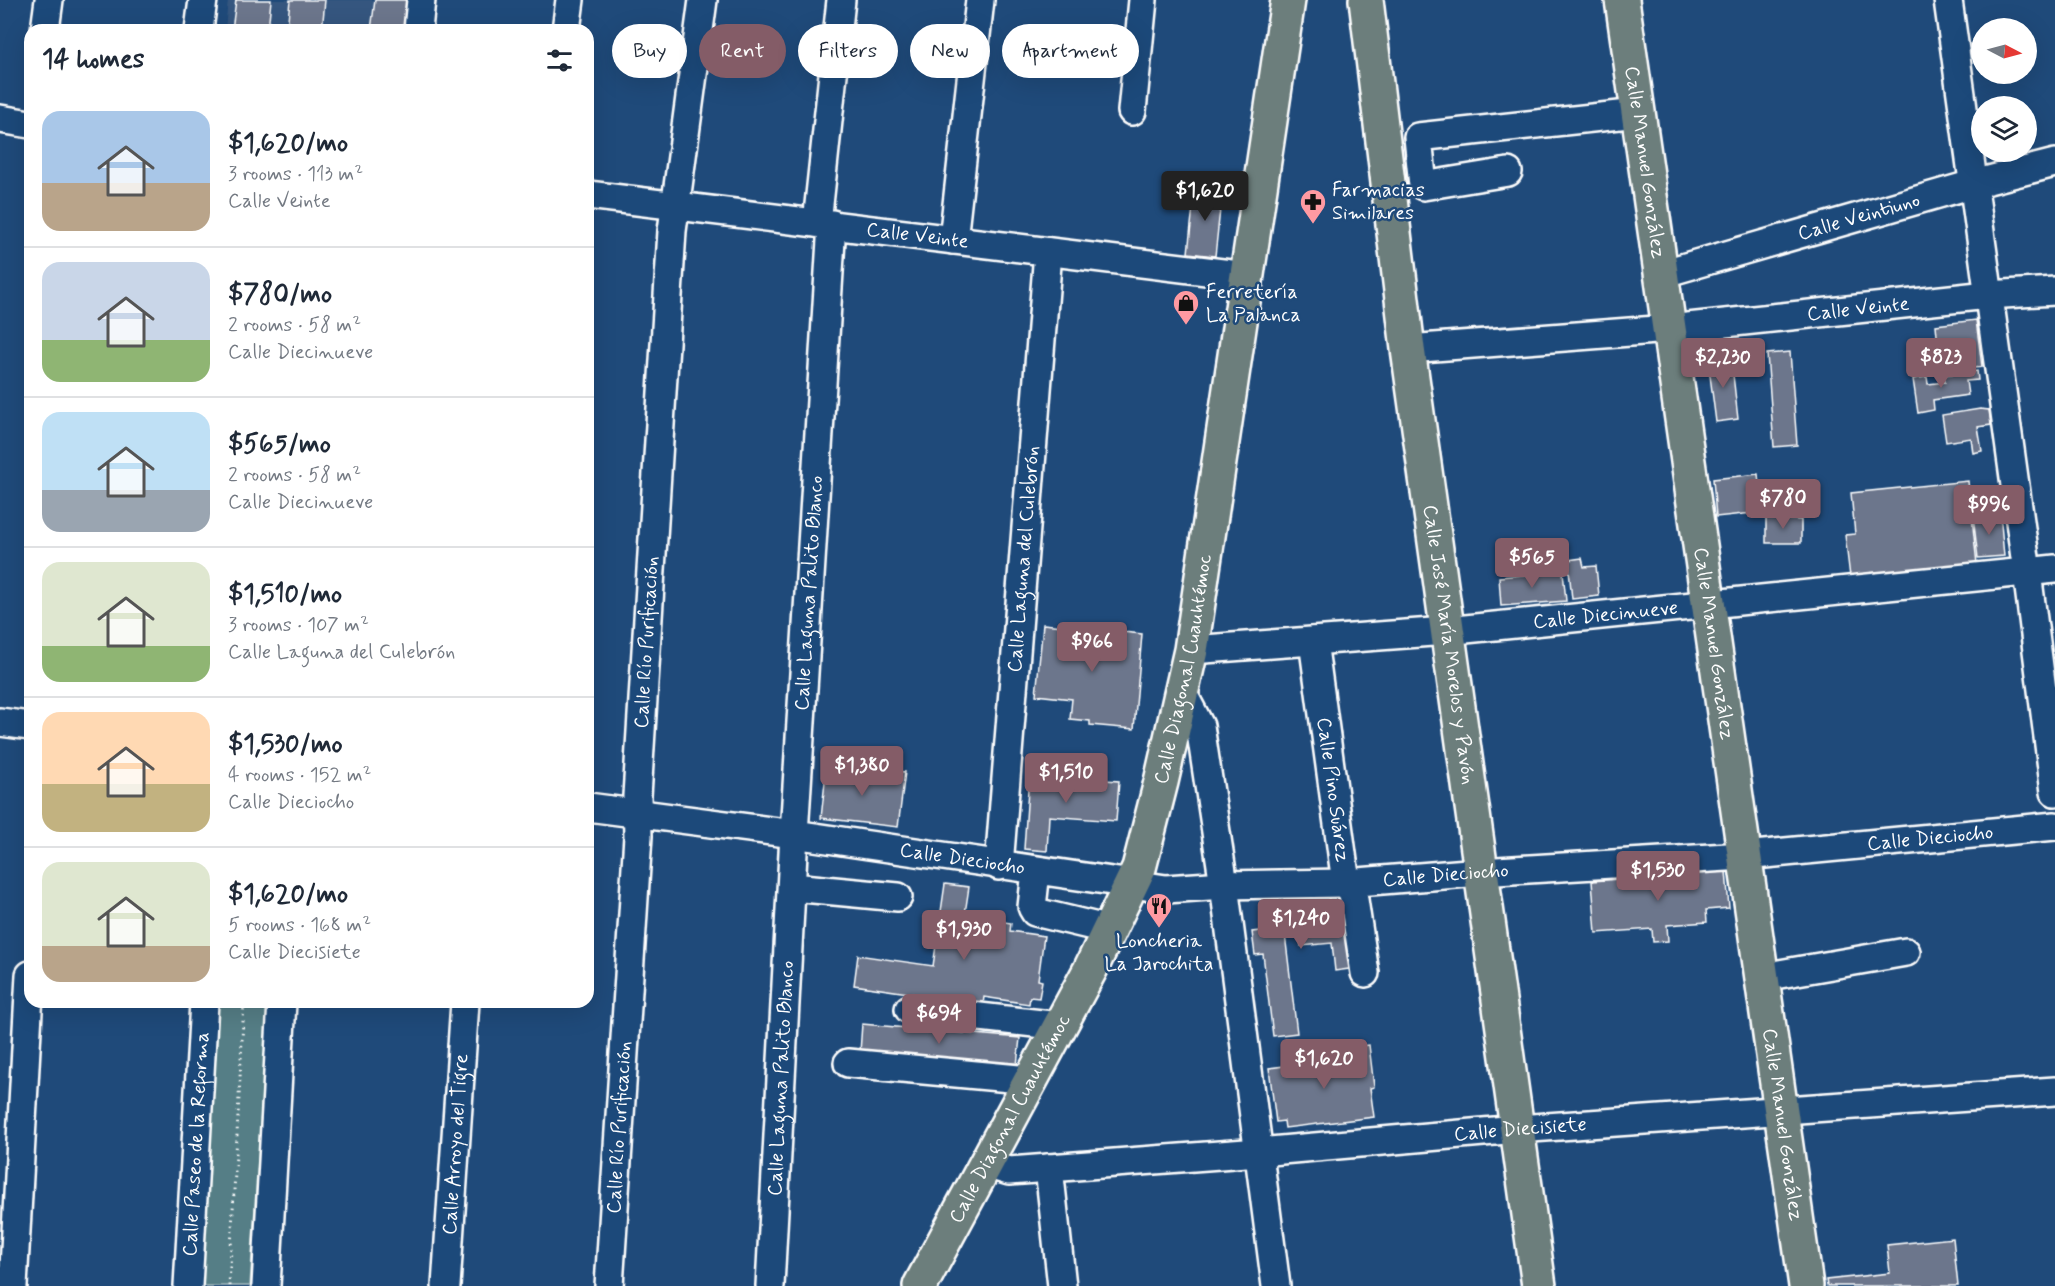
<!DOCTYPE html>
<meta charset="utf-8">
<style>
body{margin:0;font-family:Mynerve,sans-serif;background:#f6f6f7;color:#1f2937;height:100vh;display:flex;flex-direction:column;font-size:22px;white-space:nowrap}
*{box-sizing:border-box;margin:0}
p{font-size:20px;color:#747a83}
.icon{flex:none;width:33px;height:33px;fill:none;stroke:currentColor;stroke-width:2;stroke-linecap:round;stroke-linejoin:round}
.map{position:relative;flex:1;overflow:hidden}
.drawer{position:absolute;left:24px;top:24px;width:570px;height:984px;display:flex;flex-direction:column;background:#fff;border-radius:18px;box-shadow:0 6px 24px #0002}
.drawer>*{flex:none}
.top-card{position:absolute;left:612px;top:24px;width:570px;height:54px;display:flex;gap:12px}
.needle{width:39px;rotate:96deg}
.controls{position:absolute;left:1971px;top:18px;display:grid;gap:12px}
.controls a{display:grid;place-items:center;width:66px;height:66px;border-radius:50%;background:#fff;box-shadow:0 6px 24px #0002;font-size:30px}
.price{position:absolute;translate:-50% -51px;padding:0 14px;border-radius:6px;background:#845c67;color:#fff;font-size:20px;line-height:39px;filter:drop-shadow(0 2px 3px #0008)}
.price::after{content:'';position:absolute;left:50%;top:36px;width:18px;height:14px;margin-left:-9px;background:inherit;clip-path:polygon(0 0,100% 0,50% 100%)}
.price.active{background:#222;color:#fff}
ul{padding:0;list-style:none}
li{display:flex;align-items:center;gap:18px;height:150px;padding:0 18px}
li+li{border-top:2px solid #e0e1e3}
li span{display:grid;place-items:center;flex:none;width:168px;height:120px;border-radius:18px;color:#555}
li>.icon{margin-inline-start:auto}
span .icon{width:72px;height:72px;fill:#fffc;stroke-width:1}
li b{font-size:26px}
h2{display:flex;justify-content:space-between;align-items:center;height:72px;padding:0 18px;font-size:26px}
.tag{padding:0 21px;border-radius:27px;background:#fff;box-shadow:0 6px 24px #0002;font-size:21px;line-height:54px}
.tag.active{background:#845c67;color:#fff}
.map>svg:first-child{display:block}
.built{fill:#36577f}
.green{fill:#547e86;stroke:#aabec2;stroke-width:1.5}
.building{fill:#6c768c;stroke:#fff;stroke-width:1.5}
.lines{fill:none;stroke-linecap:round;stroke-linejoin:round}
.minor-casing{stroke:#fff;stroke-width:32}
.major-casing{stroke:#fff;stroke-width:38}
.path{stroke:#fff;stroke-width:3;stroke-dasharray:1.5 4.5;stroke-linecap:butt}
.minor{stroke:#1f4a7a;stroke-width:27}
.major{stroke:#6c7e7c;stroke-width:33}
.labels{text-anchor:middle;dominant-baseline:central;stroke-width:5;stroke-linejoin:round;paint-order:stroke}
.street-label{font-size:20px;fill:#fff;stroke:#1f4a7a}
.poi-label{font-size:20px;fill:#fff;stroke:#1f4a7a;text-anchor:start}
</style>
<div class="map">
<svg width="2055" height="1286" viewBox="0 0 2055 1286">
<rect width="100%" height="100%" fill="#1f4a7a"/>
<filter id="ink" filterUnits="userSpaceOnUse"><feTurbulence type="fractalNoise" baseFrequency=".0167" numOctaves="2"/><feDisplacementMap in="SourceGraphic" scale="12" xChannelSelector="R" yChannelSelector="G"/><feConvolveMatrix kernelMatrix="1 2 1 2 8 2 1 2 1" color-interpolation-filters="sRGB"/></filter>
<g filter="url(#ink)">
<polygon class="built" points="228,0 414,0 410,30 225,30"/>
<polygon class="green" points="214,1002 268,1002 250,1286 196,1286"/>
<g class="building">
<polygon points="236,0 271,0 268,30 232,30"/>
<polygon points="290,0 325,0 322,30 287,30"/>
<polygon points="375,0 410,0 406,30 371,30"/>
<polygon points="1195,188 1222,191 1215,256 1188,253"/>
<polygon points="1976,320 1982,367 1966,369 1964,354 1939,357 1936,325"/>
<polygon points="1790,352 1797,445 1774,447 1767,354"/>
<polygon points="1731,357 1738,419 1716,422 1708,360"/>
<polygon points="1977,371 1978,380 1966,381 1968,395 1933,400 1934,410 1918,413 1913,379 1927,377 1928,384 1945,382 1944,375"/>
<polygon points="1980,409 1989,410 1991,425 1978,427 1982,451 1973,453 1971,438 1946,442 1942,415"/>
<polygon points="1758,474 1762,512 1716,517 1713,479"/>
<polygon points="1968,481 1977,564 1850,577 1845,535 1855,534 1851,493"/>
<polygon points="2000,513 2004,556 1978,558 1973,516"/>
<polygon points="1766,514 1782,514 1782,519 1801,520 1801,543 1766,543"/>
<polygon points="1582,558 1584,567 1596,566 1599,596 1572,599 1568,560"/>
<polygon points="1563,572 1566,601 1501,606 1499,577"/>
<polygon points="1043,624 1142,634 1134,729 1090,725 1090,721 1070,719 1072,699 1036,695"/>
<polygon points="827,764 864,769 863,779 882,781 884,770 905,772 898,827 821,818"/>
<polygon points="1029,775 1119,781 1116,821 1049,816 1047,851 1024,849"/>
<polygon points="1726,871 1729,908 1706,910 1707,922 1667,925 1668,941 1653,942 1652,929 1596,933 1592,881"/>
<polygon points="945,884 969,887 964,920 992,924 993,920 1011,923 1010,931 1044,936 1038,980 1042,981 1039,998 1030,997 1029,1004 984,997 983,1004 854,985 858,955 933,966"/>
<polygon points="1347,895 1356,968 1335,971 1332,943 1301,946 1299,924 1284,926 1297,1033 1273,1036 1263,954 1255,955 1252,932 1268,930 1265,908 1329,901 1328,897"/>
<polygon points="862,1024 1020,1038 1017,1065 860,1052"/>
<polygon points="1369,1045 1374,1087 1370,1088 1374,1117 1285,1128 1284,1121 1276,1122 1269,1068 1348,1058 1346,1048"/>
<polygon points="1953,1238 1958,1286 1827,1286 1826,1280 1890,1273 1887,1245"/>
</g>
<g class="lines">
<g class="minor-casing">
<g id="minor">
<polyline points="1948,0 2027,572 2055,792"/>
<polyline points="45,30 49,0"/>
<polyline points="199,30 203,0"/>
<polyline points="418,30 421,0"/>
<polyline points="566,30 570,0"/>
<polyline points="1132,111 1143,0"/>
<polyline points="0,119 30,124"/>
<polyline points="1508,172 1423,186 1418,137 1638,113"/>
<path id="s1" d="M588,195L1247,276"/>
<polyline points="817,223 841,0"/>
<polyline points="953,240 980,0"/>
<path id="s2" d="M1661,274L1973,184L2055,163"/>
<path id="s3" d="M1408,349L1669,329L1988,295L2055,291"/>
<path id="s4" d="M1313,641L1346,883L1353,893L1365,973"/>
<path id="s5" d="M1191,650L1446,631L2055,569"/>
<polyline points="1181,690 1200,726 1224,885 1276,1286"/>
<polyline points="0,722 30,726"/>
<path id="s6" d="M588,807L794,834L1166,889L1224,885L1346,883L1480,872L1744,856L2055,826"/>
<path id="s7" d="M999,866L1048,252"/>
<polyline points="1036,871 1032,907 1035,912 1110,930"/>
<polyline points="792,887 898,897"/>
<polyline points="1762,977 1906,952"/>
<polyline points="909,1009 1060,1026"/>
<polyline points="848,1063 1031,1080"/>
<path id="s8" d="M986,1164L1009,1171L1049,1168L1259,1152L1517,1129L2055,1091"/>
<polyline points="1049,1168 1062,1286"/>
<polyline points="13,1286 30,975"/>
<path id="s9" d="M188,1286L204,1002"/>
<polyline points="266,1286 282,1002"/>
<path id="s10" d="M446,1286L465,1002"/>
<path id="s11" d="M609,1286L638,836L637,796L672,231L703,0"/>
<path id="s12" d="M770,1286L794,834L832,224"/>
</g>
</g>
<g class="major-casing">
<g id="major">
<path id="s13" d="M1366,0L1408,349L1539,1286"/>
<path id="s14" d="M1622,0L1806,1286"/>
<path id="s15" d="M920,1286L1090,970L1139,868L1161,782L1191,650L1288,0"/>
</g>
</g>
<polyline class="path" points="229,1286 244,1002"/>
<use href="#minor" class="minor"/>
<use href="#major" class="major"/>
</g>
</g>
<defs>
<g id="pharmacy-pin" transform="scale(1.35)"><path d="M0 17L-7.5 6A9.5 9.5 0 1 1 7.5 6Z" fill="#ff9aa2" stroke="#1f4a7a"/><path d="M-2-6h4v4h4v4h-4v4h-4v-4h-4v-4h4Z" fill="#111"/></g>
<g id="shop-pin" transform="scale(1.35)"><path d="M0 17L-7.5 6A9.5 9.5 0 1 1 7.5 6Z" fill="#ff9aa2" stroke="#1f4a7a"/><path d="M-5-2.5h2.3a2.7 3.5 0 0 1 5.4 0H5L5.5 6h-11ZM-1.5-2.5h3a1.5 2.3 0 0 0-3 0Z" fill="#111"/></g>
<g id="restaurant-pin" transform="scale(1.35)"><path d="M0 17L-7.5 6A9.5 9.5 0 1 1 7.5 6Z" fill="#ff9aa2" stroke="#1f4a7a"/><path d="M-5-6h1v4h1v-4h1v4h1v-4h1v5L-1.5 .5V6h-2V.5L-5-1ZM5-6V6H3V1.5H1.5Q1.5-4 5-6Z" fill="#111"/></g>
</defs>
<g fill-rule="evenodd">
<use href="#pharmacy-pin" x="1313" y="202"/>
<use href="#shop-pin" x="1186" y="303"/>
<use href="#restaurant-pin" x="1159" y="906"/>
</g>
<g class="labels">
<g class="street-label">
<text stroke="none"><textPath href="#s14" startOffset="164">Calle Manuel González</textPath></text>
<text stroke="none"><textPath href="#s2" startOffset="206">Calle Veintiuno</textPath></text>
<text stroke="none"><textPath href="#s1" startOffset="332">Calle Veinte</textPath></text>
<text stroke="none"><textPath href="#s3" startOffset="452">Calle Veinte</textPath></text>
<text stroke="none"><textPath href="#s7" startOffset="308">Calle Laguna del Culebrón</textPath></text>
<text stroke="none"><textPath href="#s12" startOffset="694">Calle Laguna Palito Blanco</textPath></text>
<text stroke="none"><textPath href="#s5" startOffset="416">Calle Diecinueve</textPath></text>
<text stroke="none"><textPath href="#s11" startOffset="645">Calle Río Purificación</textPath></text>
<text stroke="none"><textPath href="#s14" startOffset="650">Calle Manuel González</textPath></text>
<text stroke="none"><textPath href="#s13" startOffset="650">Calle José María Morelos y Pavón</textPath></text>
<text stroke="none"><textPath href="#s15" startOffset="676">Calle Diagonal Cuauhtémoc</textPath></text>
<text stroke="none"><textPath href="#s4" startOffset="150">Calle Pino Suárez</textPath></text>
<text stroke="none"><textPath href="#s6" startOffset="1350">Calle Dieciocho</textPath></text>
<text stroke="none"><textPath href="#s6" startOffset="378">Calle Dieciocho</textPath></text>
<text stroke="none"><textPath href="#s6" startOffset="864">Calle Dieciocho</textPath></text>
<text stroke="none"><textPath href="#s12" startOffset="208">Calle Laguna Palito Blanco</textPath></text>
<text stroke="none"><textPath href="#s15" startOffset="190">Calle Diagonal Cuauhtémoc</textPath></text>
<text stroke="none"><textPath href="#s14" startOffset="1136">Calle Manuel González</textPath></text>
<text stroke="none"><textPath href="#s11" startOffset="159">Calle Río Purificación</textPath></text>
<text stroke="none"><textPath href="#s8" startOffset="537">Calle Diecisiete</textPath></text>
<text stroke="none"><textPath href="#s9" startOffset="142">Calle Paseo de la Reforma</textPath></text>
<text stroke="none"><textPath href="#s10" startOffset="142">Calle Arroyo del Tigre</textPath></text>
</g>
<g class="poi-label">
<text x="1332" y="190">Farmacias<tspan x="1332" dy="23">Similares</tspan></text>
<text x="1206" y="292">Ferretería<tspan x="1206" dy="23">La Palanca</tspan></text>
<text x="1159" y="941" text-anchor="middle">Loncheria<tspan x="1159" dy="23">La Jarochita</tspan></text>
</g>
</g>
</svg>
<div class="controls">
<a><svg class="needle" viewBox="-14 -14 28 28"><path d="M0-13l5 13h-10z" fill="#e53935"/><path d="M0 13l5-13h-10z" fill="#747a83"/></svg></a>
<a><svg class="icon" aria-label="layers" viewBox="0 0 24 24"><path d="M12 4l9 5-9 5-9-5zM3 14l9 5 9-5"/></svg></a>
</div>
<b class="price active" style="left:1205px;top:222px">$1,620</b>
<b class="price" style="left:1723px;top:389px">$2,230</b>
<b class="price" style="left:1941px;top:389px">$823</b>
<b class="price" style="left:1783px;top:530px">$780</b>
<b class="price" style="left:1989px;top:536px">$996</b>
<b class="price" style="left:1532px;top:589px">$565</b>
<b class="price" style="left:1092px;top:673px">$966</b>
<b class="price" style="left:862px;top:797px">$1,380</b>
<b class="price" style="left:1066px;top:804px">$1,510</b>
<b class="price" style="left:1658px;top:902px">$1,530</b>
<b class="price" style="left:1301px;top:950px">$1,240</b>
<b class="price" style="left:964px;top:961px">$1,930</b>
<b class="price" style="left:939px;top:1045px">$694</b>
<b class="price" style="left:1324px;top:1090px">$1,620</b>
<div class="top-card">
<a class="tag">Buy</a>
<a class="tag active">Rent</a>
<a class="tag">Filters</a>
<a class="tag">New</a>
<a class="tag">Apartment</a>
</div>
<section class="drawer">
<h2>14 homes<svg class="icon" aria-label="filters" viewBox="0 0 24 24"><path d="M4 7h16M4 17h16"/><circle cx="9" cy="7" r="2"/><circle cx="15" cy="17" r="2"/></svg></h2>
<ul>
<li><span style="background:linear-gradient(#a9c7e8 60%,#b9a48a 0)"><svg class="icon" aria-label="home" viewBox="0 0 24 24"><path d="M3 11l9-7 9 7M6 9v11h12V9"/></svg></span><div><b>$1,620/mo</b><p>3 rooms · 113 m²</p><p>Calle Veinte</p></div></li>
<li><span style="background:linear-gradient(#c9d6e8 65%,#8fb573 0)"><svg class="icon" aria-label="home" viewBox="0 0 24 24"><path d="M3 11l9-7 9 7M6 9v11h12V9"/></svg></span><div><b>$780/mo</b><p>2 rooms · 58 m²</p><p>Calle Diecinueve</p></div></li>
<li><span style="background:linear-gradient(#bfe0f5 65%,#9aa5b1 0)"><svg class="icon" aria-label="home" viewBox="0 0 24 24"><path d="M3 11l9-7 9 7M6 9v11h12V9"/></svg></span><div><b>$565/mo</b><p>2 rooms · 58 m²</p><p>Calle Diecinueve</p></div></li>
<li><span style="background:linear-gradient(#dfe7d0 70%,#8fb573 0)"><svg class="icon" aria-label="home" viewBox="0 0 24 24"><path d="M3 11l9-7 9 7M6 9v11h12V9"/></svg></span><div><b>$1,510/mo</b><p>3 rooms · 107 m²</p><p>Calle Laguna del Culebrón</p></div></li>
<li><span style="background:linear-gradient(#ffd9b3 60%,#c2b280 0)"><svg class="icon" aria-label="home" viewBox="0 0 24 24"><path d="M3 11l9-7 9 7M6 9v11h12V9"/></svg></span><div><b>$1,530/mo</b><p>4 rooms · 152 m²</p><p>Calle Dieciocho</p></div></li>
<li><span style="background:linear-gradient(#dfe7d0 70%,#b9a48a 0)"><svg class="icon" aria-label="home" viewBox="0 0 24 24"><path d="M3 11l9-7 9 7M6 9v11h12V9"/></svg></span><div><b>$1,620/mo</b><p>5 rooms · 168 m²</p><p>Calle Diecisiete</p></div></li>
</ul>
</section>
</div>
